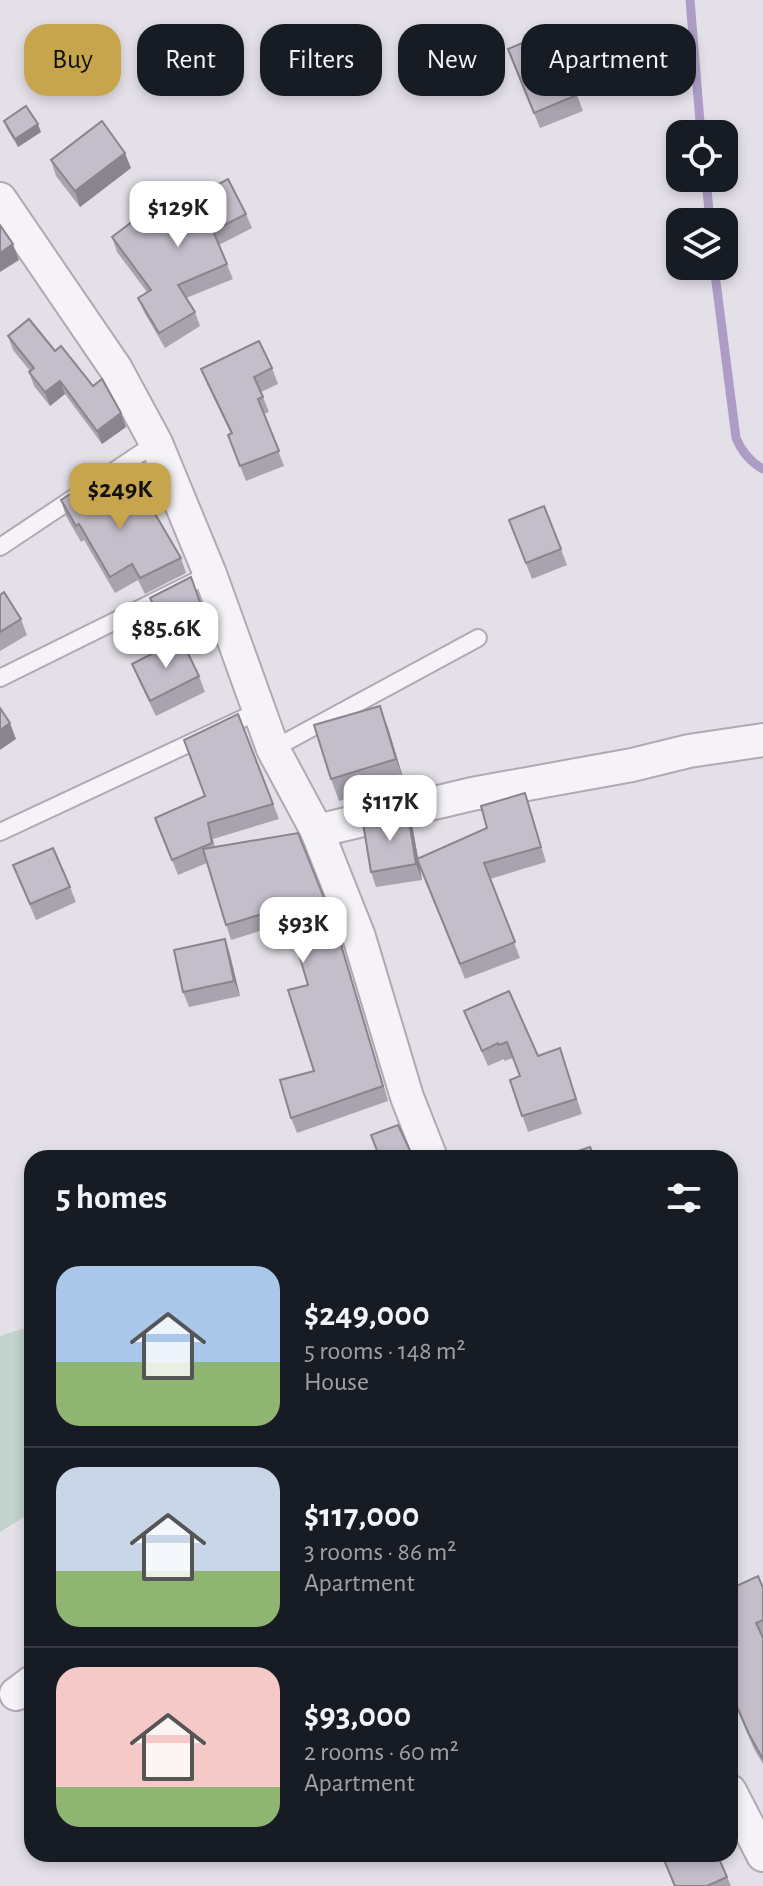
<!DOCTYPE html>
<meta charset="utf-8">
<style>
body{margin:0;font-family:"Alegreya Sans",sans-serif;background:#20242c;color:#f1f3f6;height:100vh;display:flex;flex-direction:column;font-size:30px;white-space:nowrap}
*{box-sizing:border-box;margin:0}
p{font-size:26px;color:#9ea1a6}
.icon{flex:none;width:44px;height:44px;fill:none;stroke:currentColor;stroke-width:2;stroke-linecap:round;stroke-linejoin:round}
.map{position:relative;flex:1;overflow:hidden}
.side{position:absolute;left:24px;top:1150px;width:714px;height:712px;display:flex;flex-direction:column;background:#171b24;border-radius:24px;box-shadow:0 4px 12px #0003}
.side>*{flex:none}
.top-card{position:absolute;left:24px;top:24px;width:716px;height:72px;display:flex;gap:16px}
.controls{position:absolute;left:666px;top:120px;display:grid;gap:16px}
.controls a{display:grid;place-items:center;width:72px;height:72px;border-radius:16px;background:#171b24;box-shadow:0 4px 12px #0003;font-size:40px}
.price{position:absolute;translate:-50% -68px;padding:0 18px;border-radius:16px;background:#fff;color:#222;font-size:26px;line-height:52px;filter:drop-shadow(0 2px 4px #0008)}
.price::after{content:'';position:absolute;left:50%;top:48px;width:24px;height:18px;margin-left:-12px;background:inherit;clip-path:polygon(0 0,100% 0,50% 100%)}
.price.selected{background:#c6a54d;color:#111}
ul{padding:0;list-style:none}
li{display:flex;align-items:center;gap:24px;height:200px;padding:0 32px}
li+li{border-top:2px solid #363941}
li span{display:grid;place-items:center;flex:none;width:224px;height:160px;border-radius:24px;color:#555}
li>.icon{margin-inline-start:auto}
span .icon{width:96px;height:96px;fill:#fffc;stroke-width:1}
li b{font-size:34px}
h2{display:flex;justify-content:space-between;align-items:center;height:96px;padding:0 32px;font-size:34px}
.tag{padding:0 28px;border-radius:24px;background:#171b24;box-shadow:0 4px 12px #0003;font-size:28px;line-height:72px}
.tag.selected{background:#c6a54d;color:#111}
.map>svg:first-child{display:block}
.green{fill:#c2d2cc}
.lines{fill:none;stroke-linecap:round;stroke-linejoin:round}
.stream{stroke:#ad9dc6;stroke-width:9}
.lane-casing{stroke:#afa9b5;stroke-width:20}
.street-casing{stroke:#afa9b5;stroke-width:36}
.lane{stroke:#f5f3f7;stroke-width:16}
.street{stroke:#f5f3f7;stroke-width:32}
.wall{fill:#a9a3af}
.shaded-wall{fill:#89858e}
.building{fill:#c4becb;stroke:#89858e;stroke-width:2}
</style>
<div class="map">
<svg width="763" height="1886" viewBox="0 0 763 1886">
<rect width="100%" height="100%" fill="#e4e0e8"/>
<polygon class="green" points="32,1326 32,1512 0,1532 0,1336"/>
<g class="lines">
<g class="stream">
<polyline points="690,0 701,134"/>
<polyline points="706,178 710,222"/>
<path d="M714,266L736,438C742,452 750,462 763,469"/>
</g>
<g class="lane-casing">
<g id="lane">
<polyline points="0,547 156,443"/>
<polyline points="0,678 210,574"/>
<polyline points="273,749 478,638"/>
<polyline points="0,832 261,710"/>
</g>
</g>
<g class="street-casing">
<g id="street">
<polyline points="0,199 116,369 156,443 210,574 273,749 317,831 359,937 407,1097 431,1158"/>
<polyline points="317,831 472,794 632,765 689,751 763,740"/>
<polyline points="16,1694 32,1682"/>
<polyline points="730,1791 763,1855"/>
</g>
</g>
<use href="#lane" class="lane"/>
<use href="#street" class="street"/>
</g>
<g class="wall">
<polygon points="508,49 577,95 583,111 540,128"/>
<polygon points="4,121 41,132 18,147 7,129"/>
<polygon points="51,160 131,168 80,207 56,176"/>
<polygon points="246,214 252,228 219,245 233,279 186,298 195,312 200,326 165,348 144,312 138,298 147,292 117,252 112,237 159,215"/>
<polygon points="8,336 55,351 121,413 126,427 102,444 65,394 50,406 34,386 29,372 30,371 13,350"/>
<polygon points="272,368 278,384 261,392 269,412 264,414 284,466 246,481 228,435 231,434 207,384 201,369"/>
<polygon points="61,500 123,517 181,558 186,573 145,594 138,580 115,593 84,540 81,542 66,516"/>
<polygon points="509,520 561,549 567,565 532,579"/>
<polygon points="191,577 207,621 169,640 155,613 150,598"/>
<polygon points="0,595 21,619 27,635 0,651"/>
<polygon points="132,664 199,676 205,692 156,716 138,679"/>
<polygon points="238,714 279,819 213,839 215,847 341,943 388,1101 297,1133 291,1118 314,1071 308,985 289,922 231,940 207,863 178,875 155,818 205,796"/>
<polygon points="388,728 404,781 339,801 331,779"/>
<polygon points="525,793 546,862 490,879 520,958 465,979 419,863 422,880 376,887 371,872 408,814 413,830 418,858 487,828"/>
<polygon points="13,865 70,887 76,902 36,920"/>
<polygon points="225,939 230,955 240,996 189,1007 183,992"/>
<polygon points="464,1011 538,1056 560,1048 582,1114 528,1132 510,1080 520,1076 513,1058 504,1061 504,1059 488,1066"/>
<polygon points="763,1588 763,1764 754,1749 730,1693 730,1589"/>
<polygon points="717,1854 731,1886 674,1886 664,1860"/>
</g>
<g class="shaded-wall">
<polygon points="38,124 41,132 18,147 15,139"/>
<polygon points="125,153 131,168 80,207 75,191"/>
<polygon points="13,244 19,260 0,272 0,253"/>
<polygon points="60,381 65,394 50,406 45,392"/>
<polygon points="121,413 126,427 102,444 97,431"/>
<polygon points="380,706 388,728 404,781 396,759"/>
<polygon points="10,723 16,739 0,750 0,730"/>
<polygon points="408,814 413,830 422,880 416,864"/>
<polygon points="336,928 341,943 388,1101 383,1086"/>
<polygon points="225,939 230,955 240,996 234,981"/>
</g>
<g class="building">
<polygon points="550,31 577,95 534,113 508,49"/>
<polygon points="26,106 38,124 15,139 4,121"/>
<polygon points="102,121 125,153 75,191 51,160"/>
<polygon points="228,179 246,214 213,231 227,264 178,285 195,312 159,333 138,298 151,290 112,237 153,206 159,215"/>
<polygon points="0,225 13,244 0,253"/>
<polygon points="29,319 55,351 61,346 93,386 102,379 121,413 97,431 60,381 45,392 29,372 34,368 8,336"/>
<polygon points="259,341 272,368 254,377 263,397 258,399 279,451 240,466 228,435 232,433 201,369"/>
<polygon points="99,475 123,517 148,502 181,558 140,578 132,564 110,577 79,524 76,526 61,500"/>
<polygon points="544,506 561,549 526,563 509,520"/>
<polygon points="191,577 201,605 163,624 150,598"/>
<polygon points="4,592 21,619 0,632 0,595"/>
<polygon points="181,639 199,676 150,701 132,664"/>
<polygon points="380,706 396,759 331,779 314,725"/>
<polygon points="0,708 10,723 0,730"/>
<polygon points="238,714 273,804 208,823 212,843 172,860 155,818 205,796 184,740"/>
<polygon points="525,793 541,847 484,863 515,942 460,964 417,859 487,828 481,806"/>
<polygon points="408,814 416,864 371,872 363,823"/>
<polygon points="298,833 336,928 383,1086 291,1118 280,1080 314,1071 288,990 308,985 285,907 226,925 203,849"/>
<polygon points="53,848 70,887 30,904 13,865"/>
<polygon points="225,939 234,981 183,992 174,950"/>
<polygon points="509,991 538,1056 560,1048 576,1099 522,1116 510,1080 520,1076 507,1042 499,1045 498,1043 482,1051 464,1011"/>
<polygon points="398,1125 413,1157 416,1158 380,1158 371,1135"/>
<polygon points="590,1147 595,1158 557,1158"/>
<polygon points="758,1576 763,1588 763,1620 756,1623 763,1638 763,1759 749,1734 730,1691 730,1672 732,1671 730,1667 730,1589"/>
<polygon points="679,1854 717,1854 727,1877 707,1886 675,1886 664,1860"/>
</g>
</svg>
<div class="controls">
<a><svg class="icon" aria-label="locate" viewBox="0 0 24 24"><circle cx="12" cy="12" r="6"/><path d="M12 2v4M12 18v4M2 12h4M18 12h4"/></svg></a>
<a><svg class="icon" aria-label="layers" viewBox="0 0 24 24"><path d="M12 4l9 5-9 5-9-5zM3 14l9 5 9-5"/></svg></a>
</div>
<b class="price" style="left:178px;top:249px">$129K</b>
<b class="price selected" style="left:120px;top:531px">$249K</b>
<b class="price" style="left:166px;top:670px">$85.6K</b>
<b class="price" style="left:390px;top:843px">$117K</b>
<b class="price" style="left:303px;top:965px">$93K</b>
<div class="top-card">
<a class="tag selected">Buy</a>
<a class="tag">Rent</a>
<a class="tag">Filters</a>
<a class="tag">New</a>
<a class="tag">Apartment</a>
</div>
<section class="side">
<h2>5 homes<svg class="icon" aria-label="filters" viewBox="0 0 24 24"><path d="M4 7h16M4 17h16"/><circle cx="9" cy="7" r="2"/><circle cx="15" cy="17" r="2"/></svg></h2>
<ul>
<li><span style="background:linear-gradient(#a9c7e8 60%,#8fb573 0)"><svg class="icon" aria-label="home" viewBox="0 0 24 24"><path d="M3 11l9-7 9 7M6 9v11h12V9"/></svg></span><div><b>$249,000</b><p>5 rooms · 148 m²</p><p>House</p></div></li>
<li><span style="background:linear-gradient(#c9d6e8 65%,#8fb573 0)"><svg class="icon" aria-label="home" viewBox="0 0 24 24"><path d="M3 11l9-7 9 7M6 9v11h12V9"/></svg></span><div><b>$117,000</b><p>3 rooms · 86 m²</p><p>Apartment</p></div></li>
<li><span style="background:linear-gradient(#f6c9c9 75%,#8fb573 0)"><svg class="icon" aria-label="home" viewBox="0 0 24 24"><path d="M3 11l9-7 9 7M6 9v11h12V9"/></svg></span><div><b>$93,000</b><p>2 rooms · 60 m²</p><p>Apartment</p></div></li>
</ul>
</section>
</div>
